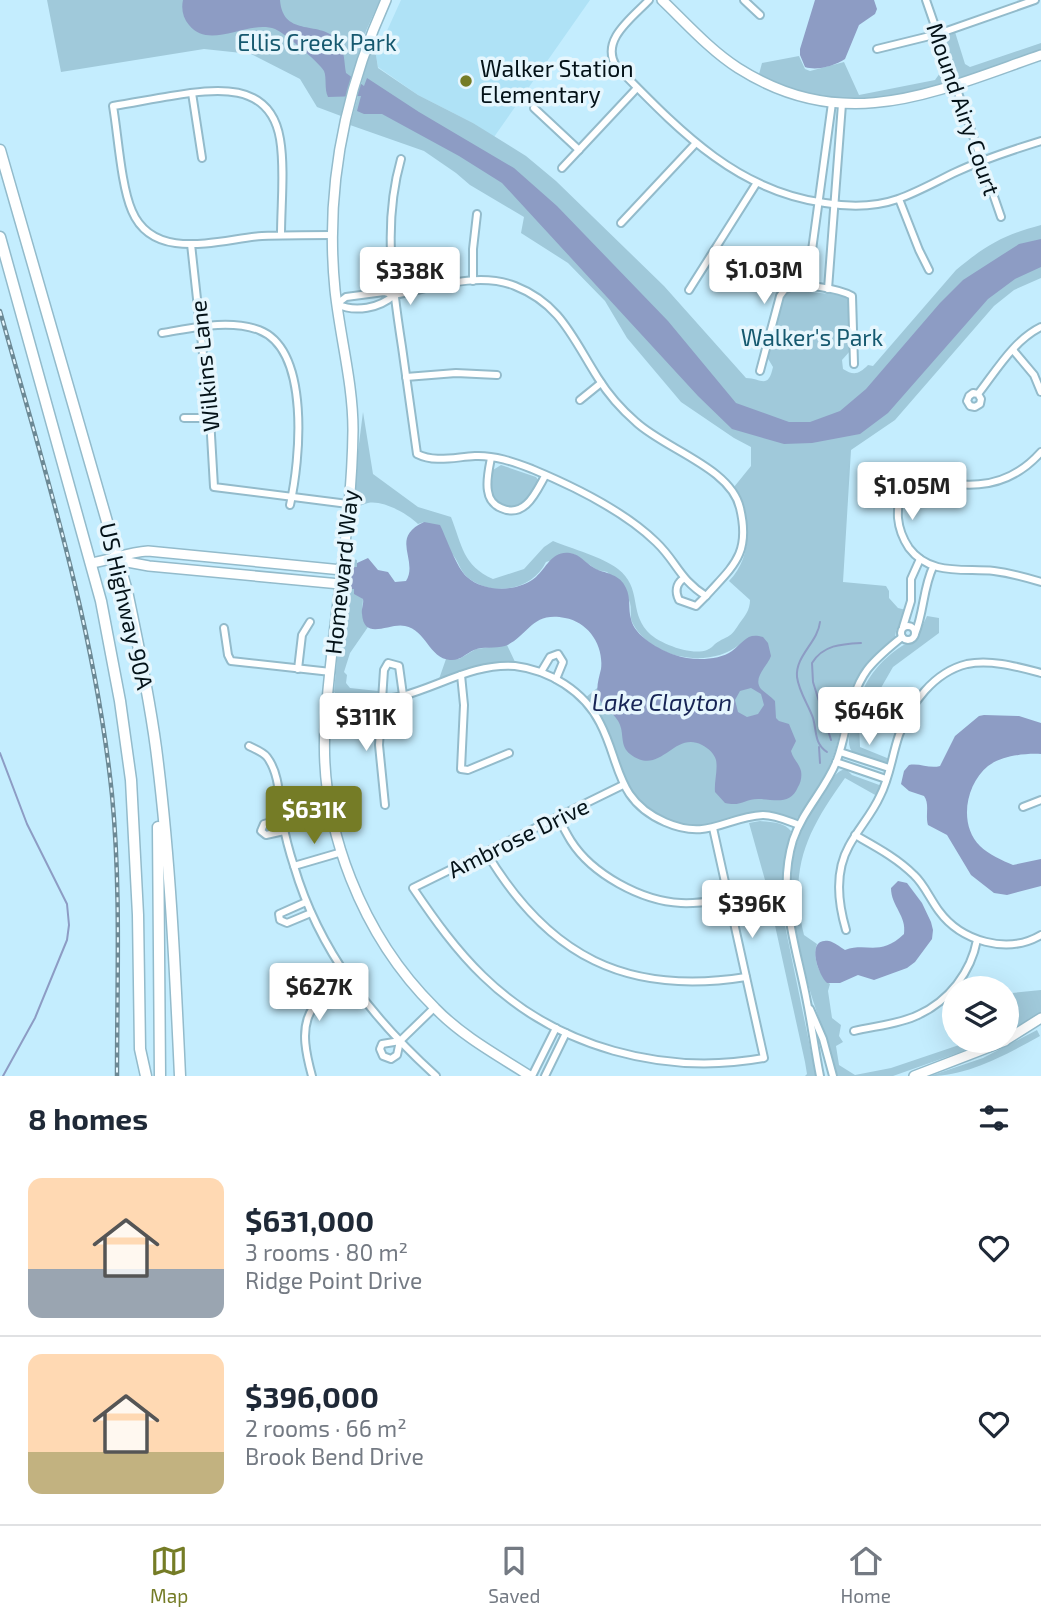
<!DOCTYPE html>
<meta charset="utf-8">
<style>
body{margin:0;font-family:"Exo 2",sans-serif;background:#f2f2f3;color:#1f2937;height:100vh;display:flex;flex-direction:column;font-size:26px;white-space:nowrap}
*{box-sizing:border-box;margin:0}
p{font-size:23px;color:#747a83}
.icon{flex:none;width:38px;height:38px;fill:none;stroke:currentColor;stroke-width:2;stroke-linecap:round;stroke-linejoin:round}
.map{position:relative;height:1076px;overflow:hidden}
.panel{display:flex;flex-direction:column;background:#fff;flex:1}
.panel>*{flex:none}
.fabs{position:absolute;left:942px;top:976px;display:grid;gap:14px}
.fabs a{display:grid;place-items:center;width:77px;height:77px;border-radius:50%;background:#fff;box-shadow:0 7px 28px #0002;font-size:35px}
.price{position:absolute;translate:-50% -60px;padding:0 16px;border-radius:7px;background:#fff;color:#222;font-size:23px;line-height:46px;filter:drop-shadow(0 2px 4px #0008)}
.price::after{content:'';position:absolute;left:50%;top:42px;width:21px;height:16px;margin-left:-10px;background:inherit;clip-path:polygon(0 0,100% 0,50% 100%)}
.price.selected{background:#757c26;color:#fff}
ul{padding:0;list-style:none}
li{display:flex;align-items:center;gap:21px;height:175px;padding:0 28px}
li+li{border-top:2px solid #e0e1e3}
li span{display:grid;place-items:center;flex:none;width:196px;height:140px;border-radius:14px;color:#555}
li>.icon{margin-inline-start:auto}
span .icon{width:84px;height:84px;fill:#fffc;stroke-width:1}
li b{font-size:30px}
h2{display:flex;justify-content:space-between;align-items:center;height:84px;padding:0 28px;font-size:30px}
.menu{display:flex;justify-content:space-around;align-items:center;height:98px;border-top:2px solid #e0e1e3;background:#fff;font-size:19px;color:#747a83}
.menu a{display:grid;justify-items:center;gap:4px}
.menu .selected{color:#757c26}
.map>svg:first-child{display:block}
.built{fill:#afe2f6}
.green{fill:#a0c9da}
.water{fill:#8d9cc4;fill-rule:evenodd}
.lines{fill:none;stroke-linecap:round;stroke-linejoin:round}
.stream{stroke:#8d9cc4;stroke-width:2}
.street-casing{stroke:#93bbcb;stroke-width:10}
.secondary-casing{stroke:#93bbcb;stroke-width:12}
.primary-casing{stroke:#93bbcb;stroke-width:13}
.street{stroke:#fff;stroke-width:6}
.secondary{stroke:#fff;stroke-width:9}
.primary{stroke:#fff;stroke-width:10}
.rail-casing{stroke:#6c8995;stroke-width:4.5}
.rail{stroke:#e6f6fd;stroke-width:2;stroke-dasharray:5;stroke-linecap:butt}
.poi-dot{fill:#757c26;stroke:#e6f6fd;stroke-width:2.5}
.labels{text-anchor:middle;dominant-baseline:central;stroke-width:7;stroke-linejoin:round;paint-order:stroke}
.park-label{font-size:23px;fill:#16596f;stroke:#e6f6fd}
.poi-label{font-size:23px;fill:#041218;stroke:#e6f6fd;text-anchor:start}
.street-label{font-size:23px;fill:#041218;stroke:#e6f6fd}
.water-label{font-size:24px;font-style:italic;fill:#172455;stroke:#e6f6fd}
</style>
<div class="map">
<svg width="1041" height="1076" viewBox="0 0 1041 1076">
<rect width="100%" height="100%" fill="#c4edfe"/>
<polygon class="built" points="401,0 590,0 494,137 473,123 418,95 378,67 376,55"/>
<g class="green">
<polygon points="47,0 380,0 366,31 341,116 317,107 300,79 251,54 204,49 61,72"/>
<path d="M955,32L965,64L970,67L1041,43V52L960,78C952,69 945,49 947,37Z"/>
<polygon points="932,41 938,44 950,79 949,82 879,102 812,99 758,78 762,63 799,56 805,69 810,71 844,62 859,95 935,80 940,73"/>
<path d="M370,52L376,55L378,68L418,95L473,123L526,156L556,181L664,286L746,378C761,378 768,390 773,367L767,357L783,298L790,290L841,295L848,299L850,351L842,360L843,369C854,376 859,374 868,365L873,366L956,270C986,245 1004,235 1041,225V278L1014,290L994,306L895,420L851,450L843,582L886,586L889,591V598L898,608L906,610L896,631L895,638C874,655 858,671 848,696C841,713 841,736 834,754C826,777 810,801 796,820C786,820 778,814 769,814C746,813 723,829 700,828C629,826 611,752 585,698L607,680L706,689L739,645C709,669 652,659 633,624C629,617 632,610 630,603C627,592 614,580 607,572L597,570L574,554L546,562C533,590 492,598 467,577C461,572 458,561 453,555C444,543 434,533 424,522L418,524C408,514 383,500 368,503C361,505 359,507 351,507L363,412L373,474L418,507L451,517C462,545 463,566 493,579L524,569L544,547L553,541C572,549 603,557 618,569C642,588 629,610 647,631C657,643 691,656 707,650C711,648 712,647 715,644C729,634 729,640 739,624C745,616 750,610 750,600L729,581C754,555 751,516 734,487L751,466V447L734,438L681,402L627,338L605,301L568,263L521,233L524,217L470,185L456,173L424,151L350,125Z"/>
<polygon points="501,465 536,477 538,480 533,495 516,509 498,505 491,494 493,470"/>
<polygon points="346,557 357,560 357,567 353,567 350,589 355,589 363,599 362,613 368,627 350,653 344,672 347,675 346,683 350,688 378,691 377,697 374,698 338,696 334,692"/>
<path d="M927,616L939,618V633L893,667L859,726L860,747L892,760L883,764L852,752C846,742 850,732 853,721C860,688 873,665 902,646C907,643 912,643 916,639Z"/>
<path d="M507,645L516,664C488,663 466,670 439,679L446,659H459L476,649Z"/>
<path d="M846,769L852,775L882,786L877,796L845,778C807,831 788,868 804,935L817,944C812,957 819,976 830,984L828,991L832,1018L841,1025L839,1036L843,1042L836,1046L839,1065L855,1075L891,1068L971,1041H992L893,1076H836C815,990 755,881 820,800C828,790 832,771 846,769Z"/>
<path d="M760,821C771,822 784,822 791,831L784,864L782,911L816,1076H805L807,1074L805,1062L765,880L749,823Z"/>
<polygon points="1041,990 1041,1013 1006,1034 1006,1001 1012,993"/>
<path d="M1037,1030L1040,1036C1007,1054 968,1076 930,1076L983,1058Z"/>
</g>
<g class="water">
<path d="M183,0H280C283,39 322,19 338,41C345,50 344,63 346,73L364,86L367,78L419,112L514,168L557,206L668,321L736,403L789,422H810L840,411L866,389L940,303L963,280L1019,244L1041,239V267L1015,279L988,299L888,413L860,434L812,443L784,444L732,429L698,396L502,183L459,156L382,114H364L357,111L361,96L328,97C324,89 327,78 324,71C320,63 283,32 275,29C248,19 210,51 189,25C183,18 181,9 183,0Z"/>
<path d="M815,0H874L877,9L875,14L859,25L845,59C834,66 817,71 805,67L800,55V49Z"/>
<path d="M424,522L440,525C447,539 456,567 467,577C485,593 519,592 536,577C548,566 553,548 574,554C582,557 588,565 596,569C607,574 620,574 626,588C631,598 628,609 631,619C634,636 660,650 675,655C691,661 718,661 732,651C744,642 747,632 763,637L768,643L771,656C768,666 752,677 761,689C765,693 771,696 775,701L776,718L779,721L789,724L796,741L791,751C793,759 799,763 801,771C802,776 801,782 798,787C790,806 774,799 758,799C745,799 741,807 725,803L715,792C714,782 718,770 716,760C714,753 708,748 702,745C673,730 661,778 630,754C620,746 624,735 620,725C616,713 601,708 598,695C596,686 599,678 601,669C604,645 588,622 565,618C531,611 528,637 505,646C495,649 483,646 474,650C465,654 460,661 450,660C429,658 426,630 405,626C390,622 364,642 362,614C361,609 364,605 363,599L354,594V589H350L352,567H357V563L368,558L378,570L388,572L395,582L406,581C419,560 389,538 424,522ZM751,688L761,694L764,705L758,714L747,717L738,712L735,700L740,691Z"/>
<path d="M984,715L1019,716L1041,723V754C1025,753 1001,756 988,766C966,784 958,824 980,846C988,854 1003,861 1013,865L1041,859V886L1007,895L994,893L971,875L947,835L928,825C925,815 930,804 924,796L909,791L901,784L904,771L909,765C920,763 930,769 940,766L955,736L979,716Z"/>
<path d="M898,881L907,883L922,903L931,922L933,930L932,939L915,962L907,968L874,980L858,975L840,983H827C818,975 805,937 829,941C834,942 840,947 845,950C867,942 880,957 904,934C907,916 891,906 891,888Z"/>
</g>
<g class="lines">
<g class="stream">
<path d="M820,622C818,642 795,656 797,677C799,692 808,704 813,718C817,732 814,743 827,752"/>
<path d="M831,740L813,682L812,663C823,645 841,644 861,643"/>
<polyline points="819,747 820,763"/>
<polyline points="0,753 27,824 67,904 69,925 67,940 35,1018 3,1076"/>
</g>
<g class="street-casing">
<g id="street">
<path d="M649,0C632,18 600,40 616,66C677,128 735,191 825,203C849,207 875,207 898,199C918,192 937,181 956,172C984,159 1012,150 1041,141"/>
<polyline points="744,0 760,15"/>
<polyline points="926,0 1001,217"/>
<polyline points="877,49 938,34 1035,0"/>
<polyline points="192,93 202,158"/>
<polyline points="534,108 579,150"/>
<polyline points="562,168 637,88"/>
<polyline points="899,199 919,250 929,270"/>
<polyline points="621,223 696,143"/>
<path d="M281,235C281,205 285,168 280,139C270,80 214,89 171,96C152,99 132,103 113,106C118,135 121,186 132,211C154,263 221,239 262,236C285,235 309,235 332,235"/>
<polyline points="191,244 210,418 214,487 348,504"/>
<polyline points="473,281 473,249 477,214"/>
<polyline points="807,287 832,103"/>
<polyline points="828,289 842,104"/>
<polyline points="689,290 756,184"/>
<path d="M394,295C380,308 355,313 337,304L346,297L384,292L394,295C431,288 478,271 515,286C561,304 573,339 598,378C608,394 621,409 636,422C665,449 731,468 740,508C751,554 733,566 706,596C679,579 677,562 656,542C624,511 573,486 532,469C514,462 494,455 475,456C455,457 435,463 417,454C412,418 407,382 402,347C392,283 383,222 401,159"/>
<path d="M162,333C193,328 228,319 259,330C311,350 300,461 290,505"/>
<polyline points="1013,350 1034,375 1041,392"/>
<path d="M760,371L780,296C783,292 783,290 788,288C800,282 840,289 852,296L854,364"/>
<polyline points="406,377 456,373 497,375"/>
<path d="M978,394L981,399L980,404L975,407L970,406L967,401L969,396L973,393L978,394C996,371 1014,340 1041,327"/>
<polyline points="580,400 601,383"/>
<polyline points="184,418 210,418"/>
<path d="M1041,452C1001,497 956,486 903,475C901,489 897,504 898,518C899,529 903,539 909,548C930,576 963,568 994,571C1010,573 1025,577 1041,582"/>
<path d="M491,458C489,468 486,481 488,491C489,499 494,505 501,508C525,519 536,492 545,476"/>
<path d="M683,579C676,584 675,592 679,600L696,606L706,596"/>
<circle cx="908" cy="633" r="7"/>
<polyline points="903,627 911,601 911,579 920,559"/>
<polyline points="224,628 228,655 231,661 331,672"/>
<path d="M915,634C924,612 923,588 933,567"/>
<polyline points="298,669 302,635 310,622"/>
<polyline points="541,672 550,657 558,654 563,662 556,679"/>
<polyline points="461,675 464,705 461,769 468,770 509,753"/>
<path d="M328,699C353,699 378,702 402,696C440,686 474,663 515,666C549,670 584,691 600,723C621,763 615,800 665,822C708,841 725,817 763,815C776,815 788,821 799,825"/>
<path d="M249,746C255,749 263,752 267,757C280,774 279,800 282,819C285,835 289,851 294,866C319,951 372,1018 436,1076"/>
<polyline points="840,752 889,768"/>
<polyline points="836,762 886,779"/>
<path d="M623,785L413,888C434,919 456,950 483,976C557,1048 664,1076 764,1058L713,828"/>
<polyline points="385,805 379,745 384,670 388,663 399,666 403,695"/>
<polyline points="1023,807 1041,800"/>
<path d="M558,817C562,825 566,833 571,841C592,874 641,901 681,903C697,904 713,901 729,899"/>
<polyline points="282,819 264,824 261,831 266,835 284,831"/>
<path d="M855,835C876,847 897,858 914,875C924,884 930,899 939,911C961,941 1007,955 1041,935"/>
<path d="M486,852C548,956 626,996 746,977"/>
<polyline points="294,866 342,852"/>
<polyline points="306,902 279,914 280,920 287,923 311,913"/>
<path d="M846,930C838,903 835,871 849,846C858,829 872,814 880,796C890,777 892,755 899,735C910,704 934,672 967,664C991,659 1018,667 1041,673"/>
<polyline points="810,1009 823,1039 833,1076"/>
<path d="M854,1031C875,1026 900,1024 918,1015C949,1001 971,972 977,940"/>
<polygon points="400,1041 397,1055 391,1059 383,1056 380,1049 382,1044"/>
<polyline points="400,1041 434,1008"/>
<path d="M312,1076C298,1025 303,1007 346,977"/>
<polyline points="532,1076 556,1028"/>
<polyline points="545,1076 566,1033"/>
<path d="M820,1076C815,1051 812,1027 807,1002C797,947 776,896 793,840C803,810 826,789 837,760C848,731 848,696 867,670C877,657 890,647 902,637"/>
</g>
</g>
<g class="secondary-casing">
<g id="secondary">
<path d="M386,0C345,91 325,190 335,290C340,337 353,383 353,430C352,529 331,628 325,727C319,828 363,937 435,1008C462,1036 497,1055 530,1076"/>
<path d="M662,0C686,23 710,50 738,68C845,136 934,92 1041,55"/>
<polyline points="117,558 122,561 149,566 340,584"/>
<path d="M91,563C111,560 128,552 148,551L342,570"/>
<polyline points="1006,1040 1041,1018"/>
<polyline points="914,1076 1005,1041"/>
</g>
</g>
<g class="primary-casing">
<g id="primary">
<path d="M0,150L127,591C138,643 149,695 156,748C170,856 175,967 180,1076"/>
<polyline points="0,237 101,601 120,701 131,780 138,915 140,1049 146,1076"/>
<polyline points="158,827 160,1076"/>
</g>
</g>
<use href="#street" class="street"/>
<use href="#secondary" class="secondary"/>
<use href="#primary" class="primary"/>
<g class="rail-casing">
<path id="rail" d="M0,311C45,471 95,629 112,795C121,888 117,983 117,1076"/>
</g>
<use href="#rail" class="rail"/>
</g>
<circle class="poi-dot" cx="466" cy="81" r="7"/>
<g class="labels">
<g class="park-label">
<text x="317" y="42">Ellis Creek Park</text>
<text x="812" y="337">Walker's Park</text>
</g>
<g class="poi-label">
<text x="480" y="68">Walker Station<tspan x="480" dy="26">Elementary</tspan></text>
</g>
<g class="street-label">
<text transform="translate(964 109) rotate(71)">Mound Airy Court</text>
<text transform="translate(204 366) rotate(-96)">Wilkins Lane</text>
<text transform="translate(341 572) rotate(-84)">Homeward Way</text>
<text transform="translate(127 606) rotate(77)">US Highway 90A</text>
<text transform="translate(518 837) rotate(-26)">Ambrose Drive</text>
</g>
<g class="water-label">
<text x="662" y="701">Lake Clayton</text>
</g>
</g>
</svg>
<div class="fabs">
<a><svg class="icon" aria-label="layers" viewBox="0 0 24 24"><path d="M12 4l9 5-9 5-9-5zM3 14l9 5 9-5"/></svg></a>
</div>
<b class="price" style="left:764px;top:306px">$1.03M</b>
<b class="price" style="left:410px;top:307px">$338K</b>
<b class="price" style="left:912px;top:522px">$1.05M</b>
<b class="price" style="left:869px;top:747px">$646K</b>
<b class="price" style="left:366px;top:753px">$311K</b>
<b class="price selected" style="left:314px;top:846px">$631K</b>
<b class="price" style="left:752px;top:940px">$396K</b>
<b class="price" style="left:319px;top:1023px">$627K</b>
</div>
<section class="panel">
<h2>8 homes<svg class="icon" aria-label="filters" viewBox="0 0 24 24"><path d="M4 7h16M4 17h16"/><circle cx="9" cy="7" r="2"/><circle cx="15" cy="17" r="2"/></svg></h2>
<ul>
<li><span style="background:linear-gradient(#ffd9b3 65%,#9aa5b1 0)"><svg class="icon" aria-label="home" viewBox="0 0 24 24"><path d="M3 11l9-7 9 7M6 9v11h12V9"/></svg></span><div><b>$631,000</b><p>3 rooms · 80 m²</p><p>Ridge Point Drive</p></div><svg class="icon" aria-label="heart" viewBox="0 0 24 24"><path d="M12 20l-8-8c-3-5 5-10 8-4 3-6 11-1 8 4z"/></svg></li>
<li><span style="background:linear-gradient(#ffd9b3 70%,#c2b280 0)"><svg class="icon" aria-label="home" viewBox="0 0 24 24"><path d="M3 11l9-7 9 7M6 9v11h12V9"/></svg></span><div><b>$396,000</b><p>2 rooms · 66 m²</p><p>Brook Bend Drive</p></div><svg class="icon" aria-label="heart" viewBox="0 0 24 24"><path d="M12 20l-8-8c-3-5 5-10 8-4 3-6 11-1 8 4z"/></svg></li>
</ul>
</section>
<nav class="menu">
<a class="selected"><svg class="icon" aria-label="map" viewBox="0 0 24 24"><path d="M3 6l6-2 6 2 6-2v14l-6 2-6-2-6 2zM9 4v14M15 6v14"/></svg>Map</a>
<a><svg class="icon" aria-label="saved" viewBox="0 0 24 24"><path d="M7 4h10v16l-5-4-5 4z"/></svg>Saved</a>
<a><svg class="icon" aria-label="home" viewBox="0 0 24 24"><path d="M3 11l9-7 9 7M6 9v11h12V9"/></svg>Home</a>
</nav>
